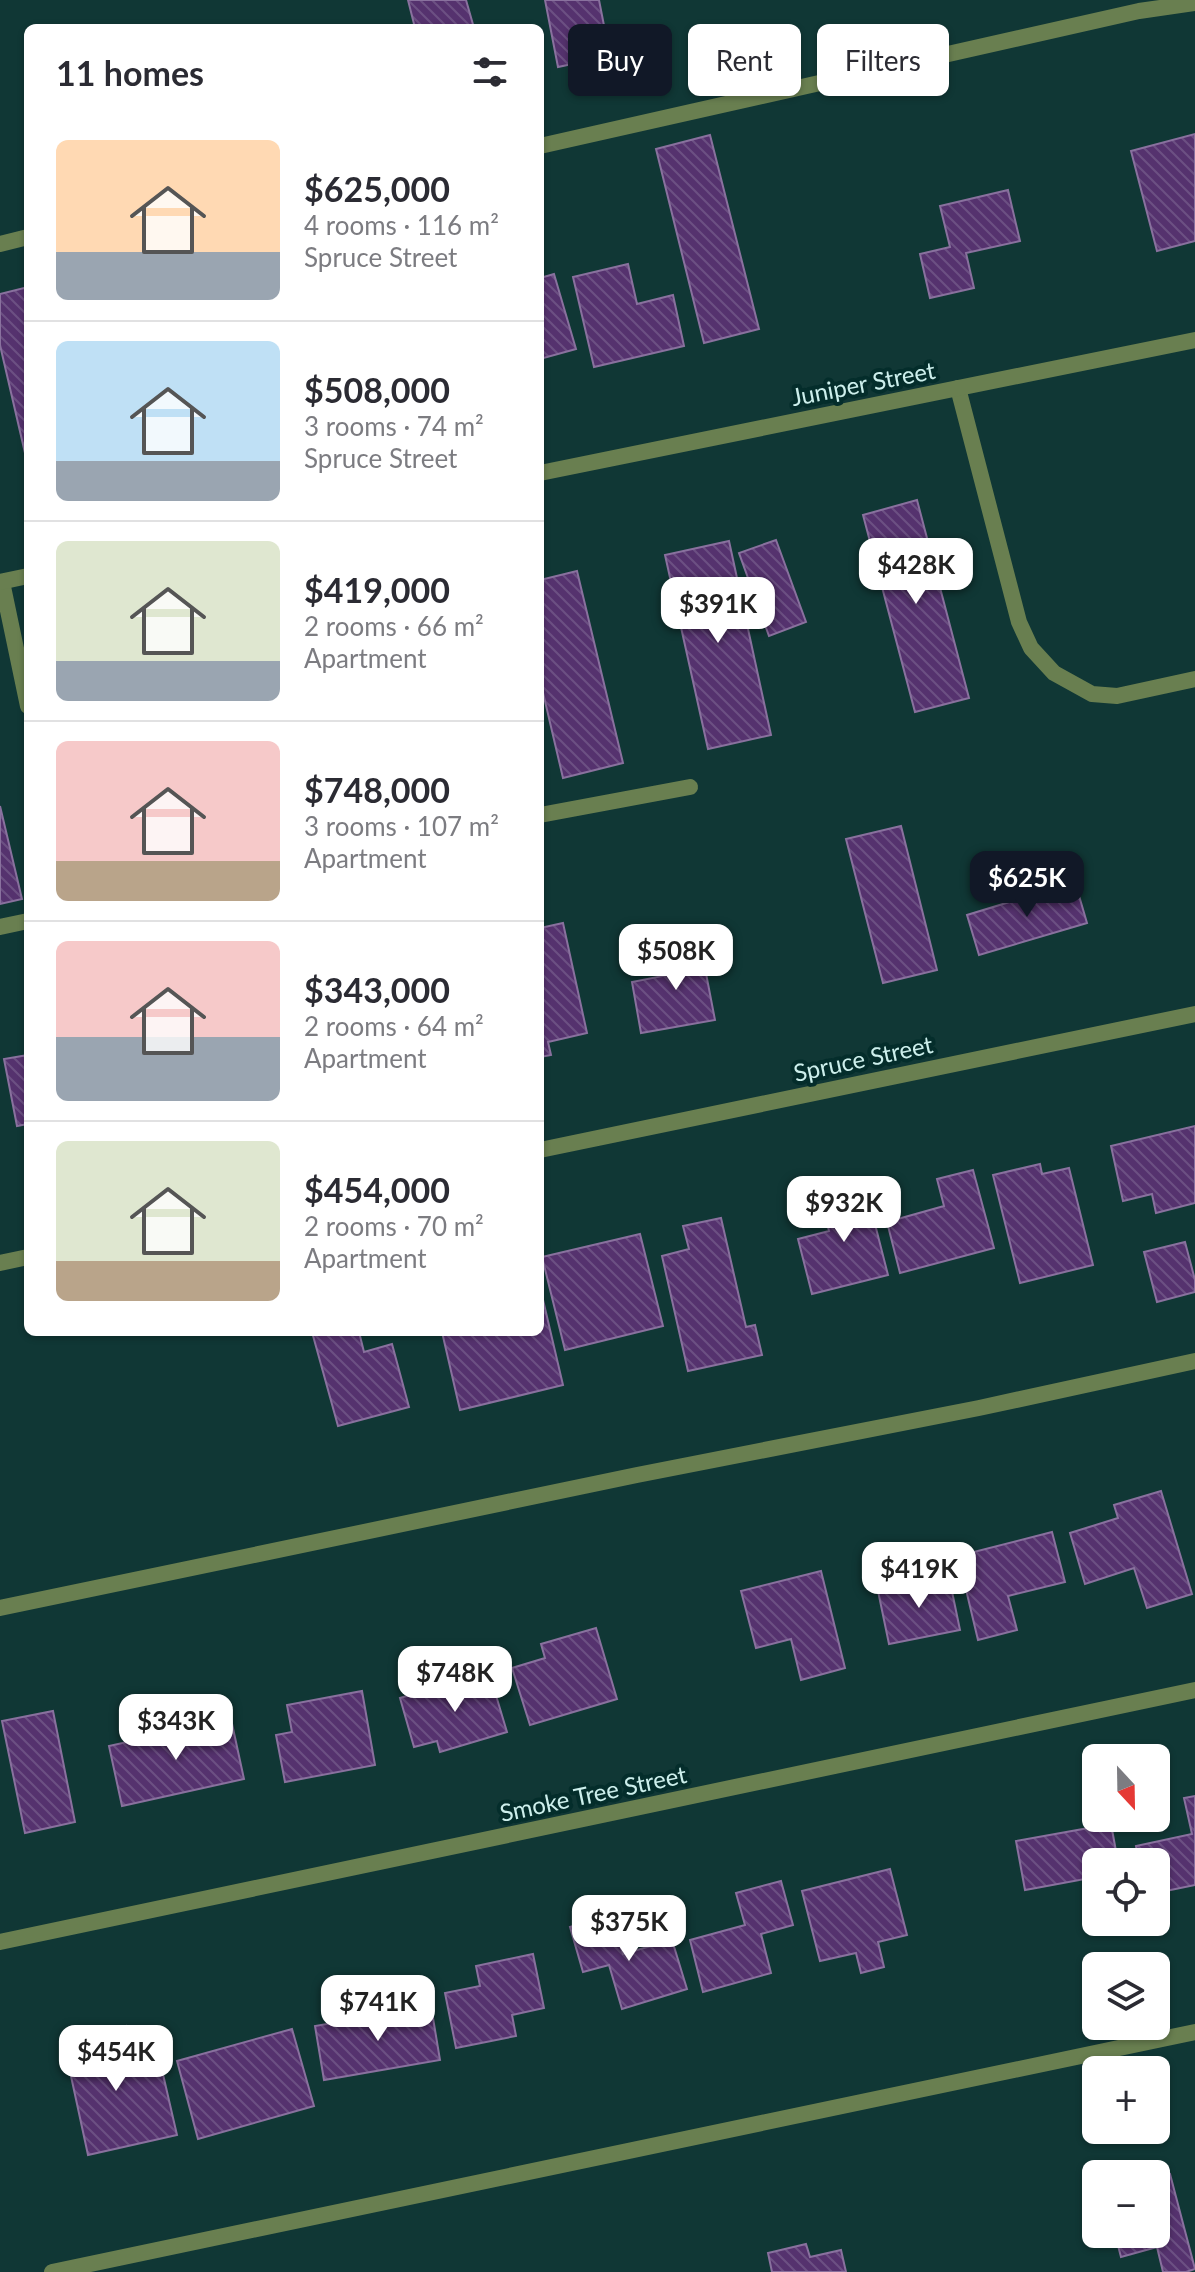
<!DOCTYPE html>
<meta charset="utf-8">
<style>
body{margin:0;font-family:Lato,sans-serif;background:#f2f2f3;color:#2b2b33;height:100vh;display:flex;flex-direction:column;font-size:30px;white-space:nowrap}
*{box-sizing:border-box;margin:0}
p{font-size:26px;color:#7c7c81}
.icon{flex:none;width:44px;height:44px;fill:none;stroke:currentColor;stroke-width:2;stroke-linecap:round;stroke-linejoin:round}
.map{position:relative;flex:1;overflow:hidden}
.side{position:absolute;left:24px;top:24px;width:520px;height:1312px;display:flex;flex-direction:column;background:#fff;border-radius:12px;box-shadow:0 2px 6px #0004}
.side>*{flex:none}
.banner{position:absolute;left:568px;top:24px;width:506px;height:72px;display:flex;gap:16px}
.needle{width:52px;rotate:158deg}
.controls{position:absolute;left:1082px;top:1744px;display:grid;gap:16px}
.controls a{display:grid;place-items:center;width:88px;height:88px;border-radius:12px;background:#fff;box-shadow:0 2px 6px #0004;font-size:40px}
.price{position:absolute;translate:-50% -68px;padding:0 18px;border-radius:16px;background:#fff;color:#222;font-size:26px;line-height:52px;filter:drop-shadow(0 2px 4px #0008)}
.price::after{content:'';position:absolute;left:50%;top:48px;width:24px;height:18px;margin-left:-12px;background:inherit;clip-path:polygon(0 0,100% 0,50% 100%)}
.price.selected{background:#111827;color:#fff}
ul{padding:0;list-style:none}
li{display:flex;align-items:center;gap:24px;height:200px;padding:0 32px}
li+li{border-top:2px solid #e1e1e2}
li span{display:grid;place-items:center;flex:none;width:224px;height:160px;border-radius:12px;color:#555}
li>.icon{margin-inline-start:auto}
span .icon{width:96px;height:96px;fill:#fffc;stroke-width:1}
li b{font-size:34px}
h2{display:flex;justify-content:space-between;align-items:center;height:96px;padding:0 32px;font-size:34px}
.tag{padding:0 28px;border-radius:12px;background:#fff;box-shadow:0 2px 6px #0004;font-size:28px;line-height:72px}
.tag.selected{background:#111827;color:#fff}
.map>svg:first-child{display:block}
.building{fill:url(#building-back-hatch);stroke:#89719e;stroke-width:2}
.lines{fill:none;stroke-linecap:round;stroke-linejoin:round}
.lane{stroke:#697f50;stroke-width:16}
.street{stroke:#697f50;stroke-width:16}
.labels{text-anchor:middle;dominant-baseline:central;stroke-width:8;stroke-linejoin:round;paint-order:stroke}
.street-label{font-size:24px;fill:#cdefec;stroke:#042d2b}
</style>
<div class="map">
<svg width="1195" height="2272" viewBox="0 0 1195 2272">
<defs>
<pattern id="building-back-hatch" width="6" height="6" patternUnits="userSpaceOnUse" patternTransform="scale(2)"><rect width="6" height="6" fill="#55326e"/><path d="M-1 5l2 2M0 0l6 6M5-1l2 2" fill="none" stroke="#6c5083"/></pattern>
</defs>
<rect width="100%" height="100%" fill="#103735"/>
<g class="building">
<polygon points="408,0 466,0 474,28 415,28"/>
<polygon points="545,0 599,0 610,56 558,67"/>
<polygon points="1195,134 1195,241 1157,251 1131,151"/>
<polygon points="710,135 759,329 704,343 656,149"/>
<polygon points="1008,190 1020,241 966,253 974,288 930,298 920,254 950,247 940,206"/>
<polygon points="628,264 637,304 673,295 684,346 594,367 573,277"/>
<polygon points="554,274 576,349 540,359 540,278"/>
<polygon points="28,287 28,466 0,345 0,294"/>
<polygon points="917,500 969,698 915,712 863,515"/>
<polygon points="776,540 806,622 769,636 739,553"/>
<polygon points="729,541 771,735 708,749 665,555"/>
<polygon points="577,571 623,763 563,778 540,680 540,580"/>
<polygon points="0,806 22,899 0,904"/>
<polygon points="901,826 937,970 883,983 846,839"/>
<polygon points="1075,882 1087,923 979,955 967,915"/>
<polygon points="563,923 587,1033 548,1042 551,1055 540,1057 540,928"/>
<polygon points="699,937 715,1020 641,1033 632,982 678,973 672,942"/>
<polygon points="28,1055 28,1124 17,1126 4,1059"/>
<polygon points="1195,1126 1195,1203 1156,1213 1152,1194 1123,1201 1111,1146"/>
<polygon points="1040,1164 1042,1174 1069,1168 1093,1265 1020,1283 993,1175"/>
<polygon points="973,1170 994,1248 900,1273 887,1222 944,1206 937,1179"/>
<polygon points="865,1185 888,1275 812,1294 798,1239 829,1231 820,1196"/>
<polygon points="721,1218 746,1327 755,1325 762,1355 688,1371 662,1256 689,1249 683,1226"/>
<polygon points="640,1234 663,1326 565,1350 542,1257"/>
<polygon points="1185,1242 1195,1280 1195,1292 1157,1302 1144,1252"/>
<polygon points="540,1287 563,1385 460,1410 442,1332 540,1332"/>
<polygon points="312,1332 359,1332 364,1352 392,1344 409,1407 338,1426"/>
<polygon points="1161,1491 1192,1594 1147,1608 1134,1568 1085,1584 1070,1533 1118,1518 1114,1505"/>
<polygon points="1052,1532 1065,1582 1008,1596 1017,1630 978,1640 958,1556"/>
<polygon points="821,1571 845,1668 801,1680 791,1639 756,1648 741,1591"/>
<polygon points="949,1577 960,1630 889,1644 878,1591"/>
<polygon points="596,1628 617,1699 530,1725 512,1668 545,1658 541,1644"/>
<polygon points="489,1672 507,1732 440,1752 437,1741 414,1747 400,1698"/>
<polygon points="362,1691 375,1765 285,1782 276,1735 292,1732 287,1705"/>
<polygon points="53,1711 75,1822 25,1833 2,1721"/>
<polygon points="231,1719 244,1779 122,1806 109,1746"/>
<polygon points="1195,1796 1195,1885 1156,1893 1156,1862 1139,1862 1136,1846 1192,1834 1184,1798"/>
<polygon points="1111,1824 1118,1862 1096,1862 1096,1877 1025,1890 1016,1841"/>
<polygon points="890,1869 907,1935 878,1942 884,1967 861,1973 856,1953 820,1961 802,1891"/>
<polygon points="781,1881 793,1925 761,1934 771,1973 703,1992 690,1940 745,1925 736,1893"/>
<polygon points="611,1915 623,1954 672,1940 687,1989 622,2009 609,1965 583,1972 570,1927"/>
<polygon points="533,1954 544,2008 512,2015 516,2036 456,2048 445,1993 480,1986 476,1966"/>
<polygon points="431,2006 440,2060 324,2080 315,2026"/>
<polygon points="126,2026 138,2075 162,2070 177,2135 88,2155 63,2039"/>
<polygon points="292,2029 314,2106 198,2139 177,2061"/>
<polygon points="1170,2174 1195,2269 1186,2272 1163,2272 1157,2247 1121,2257 1115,2234 1156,2234 1156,2177"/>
<polygon points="806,2244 810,2257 841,2250 846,2272 772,2272 768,2253"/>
</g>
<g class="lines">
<g class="lane">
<polyline points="540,146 1139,11 1195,3"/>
<polyline points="0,244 28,237"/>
<polyline points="958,388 1019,622 1031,648 1054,673 1092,694 1117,696 1195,679"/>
<polyline points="2,582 28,706"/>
<polyline points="0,1608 637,1475 979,1408 1195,1361"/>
<polyline points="52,2272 1195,2032"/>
</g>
<g class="street">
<polyline points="540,473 1195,340"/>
<polyline points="0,582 28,576"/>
<polyline points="540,815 690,787"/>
<polyline points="0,927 28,921"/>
<polyline points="540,1150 1195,1014"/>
<polyline points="0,1263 28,1257"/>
<polyline points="0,1942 1195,1690"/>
</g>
</g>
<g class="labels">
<g class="street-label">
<text transform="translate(863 383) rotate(-11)">Juniper Street</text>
<text transform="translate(863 1058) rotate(-12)">Spruce Street</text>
<text transform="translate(593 1793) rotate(-12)">Smoke Tree Street</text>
</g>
</g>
</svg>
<div class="controls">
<a><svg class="needle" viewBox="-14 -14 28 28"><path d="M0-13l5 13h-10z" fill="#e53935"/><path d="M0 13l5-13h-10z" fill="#7c7c81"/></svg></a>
<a><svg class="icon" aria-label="locate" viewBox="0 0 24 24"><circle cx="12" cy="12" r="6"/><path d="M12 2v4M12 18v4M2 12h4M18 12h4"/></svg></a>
<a><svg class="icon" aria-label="layers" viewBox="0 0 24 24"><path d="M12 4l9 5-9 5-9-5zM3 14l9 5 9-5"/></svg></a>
<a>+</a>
<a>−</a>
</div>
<b class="price" style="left:916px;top:606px">$428K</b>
<b class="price" style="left:718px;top:645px">$391K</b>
<b class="price selected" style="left:1027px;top:919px">$625K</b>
<b class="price" style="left:676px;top:992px">$508K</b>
<b class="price" style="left:844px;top:1244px">$932K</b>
<b class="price" style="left:919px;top:1610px">$419K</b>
<b class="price" style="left:455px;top:1714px">$748K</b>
<b class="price" style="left:176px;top:1762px">$343K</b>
<b class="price" style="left:629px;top:1963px">$375K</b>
<b class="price" style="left:378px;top:2043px">$741K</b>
<b class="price" style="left:116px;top:2093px">$454K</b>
<div class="banner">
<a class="tag selected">Buy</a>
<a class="tag">Rent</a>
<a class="tag">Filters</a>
</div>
<section class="side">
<h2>11 homes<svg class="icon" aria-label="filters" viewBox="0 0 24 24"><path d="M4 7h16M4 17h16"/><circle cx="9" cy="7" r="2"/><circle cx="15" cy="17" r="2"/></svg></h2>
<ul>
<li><span style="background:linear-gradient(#ffd9b3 70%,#9aa5b1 0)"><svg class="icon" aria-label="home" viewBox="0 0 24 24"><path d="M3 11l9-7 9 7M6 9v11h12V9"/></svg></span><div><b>$625,000</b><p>4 rooms · 116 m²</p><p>Spruce Street</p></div></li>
<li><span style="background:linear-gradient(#bfe0f5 75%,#9aa5b1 0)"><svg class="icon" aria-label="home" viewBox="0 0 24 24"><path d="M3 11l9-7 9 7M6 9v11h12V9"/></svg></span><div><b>$508,000</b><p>3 rooms · 74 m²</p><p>Spruce Street</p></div></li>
<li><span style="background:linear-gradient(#dfe7d0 75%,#9aa5b1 0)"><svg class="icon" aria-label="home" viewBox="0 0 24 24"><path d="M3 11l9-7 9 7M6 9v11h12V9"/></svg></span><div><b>$419,000</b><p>2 rooms · 66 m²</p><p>Apartment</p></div></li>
<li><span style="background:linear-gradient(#f6c9c9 75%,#b9a48a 0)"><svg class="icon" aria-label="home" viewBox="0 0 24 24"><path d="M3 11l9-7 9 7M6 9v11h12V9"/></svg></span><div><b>$748,000</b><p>3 rooms · 107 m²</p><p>Apartment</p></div></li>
<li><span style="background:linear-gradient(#f6c9c9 60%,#9aa5b1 0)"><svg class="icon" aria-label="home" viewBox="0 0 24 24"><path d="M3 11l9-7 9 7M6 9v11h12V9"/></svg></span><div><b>$343,000</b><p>2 rooms · 64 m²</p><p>Apartment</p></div></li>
<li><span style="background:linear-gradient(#dfe7d0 75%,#b9a48a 0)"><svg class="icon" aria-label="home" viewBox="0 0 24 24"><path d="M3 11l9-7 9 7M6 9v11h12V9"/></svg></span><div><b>$454,000</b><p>2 rooms · 70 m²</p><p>Apartment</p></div></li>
</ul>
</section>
</div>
